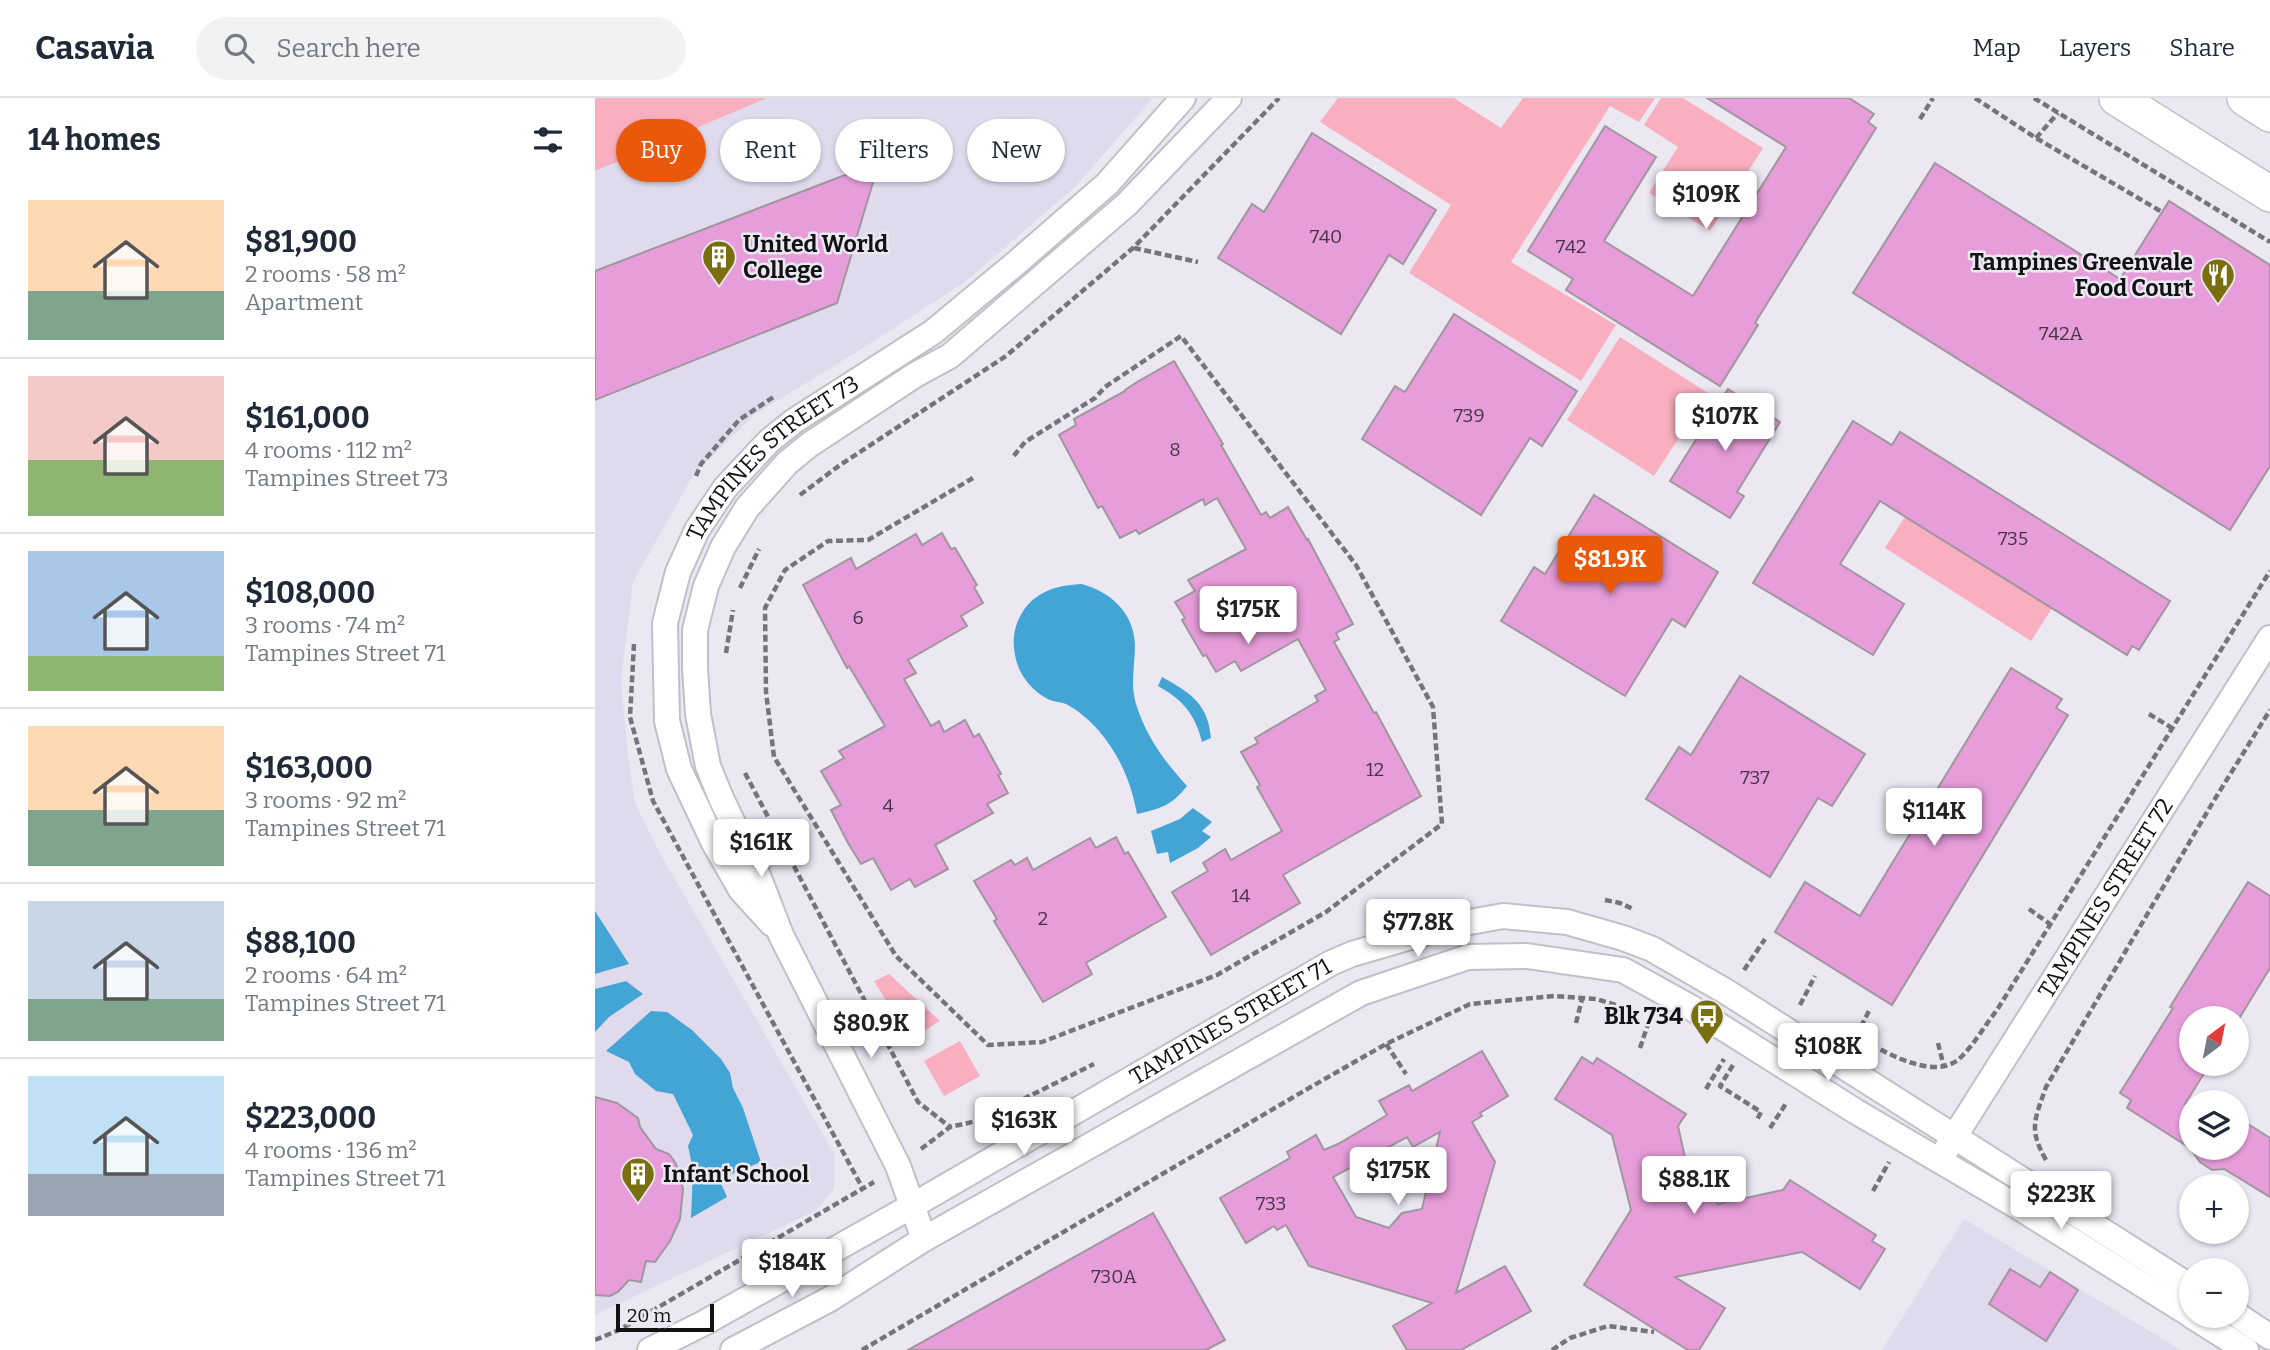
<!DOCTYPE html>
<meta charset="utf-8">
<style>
body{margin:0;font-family:Bitter,serif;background:#f2f2f3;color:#1f2937;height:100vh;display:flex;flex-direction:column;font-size:26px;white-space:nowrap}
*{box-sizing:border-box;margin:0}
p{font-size:23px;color:#747a83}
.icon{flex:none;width:38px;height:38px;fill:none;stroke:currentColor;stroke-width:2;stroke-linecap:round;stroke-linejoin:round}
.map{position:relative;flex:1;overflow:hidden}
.side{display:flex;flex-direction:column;background:#fff;width:595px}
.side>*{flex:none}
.top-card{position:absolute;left:21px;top:21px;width:665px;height:63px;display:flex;gap:14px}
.needle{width:46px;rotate:32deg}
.controls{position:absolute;left:1584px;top:908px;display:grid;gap:14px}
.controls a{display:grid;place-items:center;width:70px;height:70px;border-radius:50%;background:#fff;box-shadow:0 2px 5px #0004;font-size:35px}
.scale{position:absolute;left:21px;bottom:18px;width:98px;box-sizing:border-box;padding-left:7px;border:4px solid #121114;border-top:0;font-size:19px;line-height:24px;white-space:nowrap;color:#121114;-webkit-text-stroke:5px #ebe8f2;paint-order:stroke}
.price{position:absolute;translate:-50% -60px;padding:0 16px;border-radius:7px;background:#fff;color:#222;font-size:23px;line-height:46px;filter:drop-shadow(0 2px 4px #0008)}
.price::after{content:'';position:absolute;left:50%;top:42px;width:21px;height:16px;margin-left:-10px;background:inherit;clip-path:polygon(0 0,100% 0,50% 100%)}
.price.current{background:#ea580c;color:#fff}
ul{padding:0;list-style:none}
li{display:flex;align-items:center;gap:21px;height:175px;padding:0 28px}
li+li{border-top:2px solid #e0e1e3}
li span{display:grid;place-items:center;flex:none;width:196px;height:140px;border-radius:0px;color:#555}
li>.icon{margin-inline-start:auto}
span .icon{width:84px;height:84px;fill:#fffc;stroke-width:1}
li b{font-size:30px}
h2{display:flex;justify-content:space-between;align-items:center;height:84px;padding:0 28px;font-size:30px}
.chip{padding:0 24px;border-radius:32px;background:#fff;box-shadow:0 2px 5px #0004;font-size:24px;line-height:63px}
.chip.current{background:#ea580c;color:#fff}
header{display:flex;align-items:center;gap:42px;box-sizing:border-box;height:98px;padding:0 35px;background:#fff;border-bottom:2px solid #e0e1e3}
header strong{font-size:33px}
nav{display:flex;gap:38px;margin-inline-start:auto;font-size:24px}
.search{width:490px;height:63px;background:#f2f2f3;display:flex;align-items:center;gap:18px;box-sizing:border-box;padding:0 24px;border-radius:38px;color:#747a83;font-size:26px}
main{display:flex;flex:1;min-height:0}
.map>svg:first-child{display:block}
.built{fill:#e0dbec}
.green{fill:#f9afbf}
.water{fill:#43a4d6}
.building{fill:#e69dda;stroke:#9f979d;stroke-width:2;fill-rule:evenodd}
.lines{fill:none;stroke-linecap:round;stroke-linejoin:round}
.minor-casing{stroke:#c2bfc8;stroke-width:28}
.secondary-casing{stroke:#c2bfc8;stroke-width:38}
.path{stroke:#76747a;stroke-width:4.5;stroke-dasharray:7 3.5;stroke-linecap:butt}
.minor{stroke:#fff;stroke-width:24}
.secondary{stroke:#fff;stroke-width:35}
.labels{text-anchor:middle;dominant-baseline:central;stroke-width:5;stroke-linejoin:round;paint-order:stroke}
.number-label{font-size:19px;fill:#473446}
.poi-label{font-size:23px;font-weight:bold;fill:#121114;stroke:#ebe8f2;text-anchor:start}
.street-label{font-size:23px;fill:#121114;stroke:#ebe8f2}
</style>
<header>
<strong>Casavia</strong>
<div class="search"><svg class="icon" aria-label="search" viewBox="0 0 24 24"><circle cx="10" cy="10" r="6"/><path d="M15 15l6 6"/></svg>Search here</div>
<nav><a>Map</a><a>Layers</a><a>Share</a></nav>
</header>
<main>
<section class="side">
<h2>14 homes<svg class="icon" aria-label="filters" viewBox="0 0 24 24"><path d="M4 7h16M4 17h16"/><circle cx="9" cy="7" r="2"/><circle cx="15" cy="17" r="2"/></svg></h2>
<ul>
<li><span style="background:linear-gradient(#ffd9b3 65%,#7fa58c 0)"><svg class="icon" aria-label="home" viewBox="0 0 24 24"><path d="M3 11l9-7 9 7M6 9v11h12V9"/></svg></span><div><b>$81,900</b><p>2 rooms · 58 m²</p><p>Apartment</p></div></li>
<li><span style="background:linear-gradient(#f6c9c9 60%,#8fb573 0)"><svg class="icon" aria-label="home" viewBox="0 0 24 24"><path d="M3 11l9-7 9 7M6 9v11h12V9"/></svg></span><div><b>$161,000</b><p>4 rooms · 112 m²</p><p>Tampines Street 73</p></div></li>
<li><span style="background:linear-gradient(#a9c7e8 75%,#8fb573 0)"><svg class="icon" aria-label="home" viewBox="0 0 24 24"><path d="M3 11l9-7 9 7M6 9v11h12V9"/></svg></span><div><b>$108,000</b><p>3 rooms · 74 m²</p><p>Tampines Street 71</p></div></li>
<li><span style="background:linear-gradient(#ffd9b3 60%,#7fa58c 0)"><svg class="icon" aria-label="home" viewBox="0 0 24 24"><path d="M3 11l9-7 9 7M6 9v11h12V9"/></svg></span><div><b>$163,000</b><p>3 rooms · 92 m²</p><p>Tampines Street 71</p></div></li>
<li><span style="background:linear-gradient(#c9d6e8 70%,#7fa58c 0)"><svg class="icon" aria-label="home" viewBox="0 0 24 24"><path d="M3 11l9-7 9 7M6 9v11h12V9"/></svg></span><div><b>$88,100</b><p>2 rooms · 64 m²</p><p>Tampines Street 71</p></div></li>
<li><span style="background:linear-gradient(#bfe0f5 70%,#9aa5b1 0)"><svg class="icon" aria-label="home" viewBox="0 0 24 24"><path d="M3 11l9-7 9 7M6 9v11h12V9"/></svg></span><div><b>$223,000</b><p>4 rooms · 136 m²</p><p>Tampines Street 71</p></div></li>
</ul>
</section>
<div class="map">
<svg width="1675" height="1252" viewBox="0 0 1675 1252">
<rect width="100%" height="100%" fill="#ebe8f2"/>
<g class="built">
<polygon points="0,0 558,0 480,89 370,184 273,247 159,317 99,376 38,484 26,583 33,657 40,705 66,757 240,1057 239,1091 222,1112 0,1217"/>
<polygon points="1369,1121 1586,1252 1287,1252"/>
</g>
<g class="green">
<polygon points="0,0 172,0 0,73"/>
<polygon points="743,0 859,0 906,30 928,0 1060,0 1044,24 1015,8 916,164 1021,227 986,283 814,175 856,107 725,24"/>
<polygon points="1066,0 1088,0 1168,50 1115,133 1054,95 1083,49 1049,27"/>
<polygon points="1025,239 1113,295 1059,378 972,322"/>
<polygon points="1313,414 1459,507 1436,543 1290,450"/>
<polygon points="294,876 345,923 315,942 279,883"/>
<polygon points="365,943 385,978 349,998 329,963"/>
</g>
<g class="water">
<path d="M487,486C515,494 539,514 540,547C540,566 535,587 541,606C551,638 569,663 592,688C576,708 567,710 542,716C536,684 525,658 504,633C497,624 481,611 471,606C466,604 460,604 455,602C437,594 423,576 420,557C417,542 419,528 427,515C440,493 463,487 487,486Z"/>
<path d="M567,579C596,595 613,606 616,640L607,644C600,616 588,602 563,588Z"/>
<polygon points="598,710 617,724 607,733 616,739 603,750 575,765 573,754 562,756 556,733 585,721"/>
<polygon points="0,813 34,866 0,876"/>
<polygon points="31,883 48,896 14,919 0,934 0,891"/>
<polygon points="56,913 72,914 97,932 126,961 135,975 138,990 148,1010 166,1064 124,1081 132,1099 96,1120 98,1071 93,1048 98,1037 78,996 61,993 40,976 34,964 11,953"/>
</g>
<g class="building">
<polygon points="1112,0 1254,0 1279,16 1273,24 1281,30 1160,225 1163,227 1125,288 971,192 978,181 933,153 1010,28 1061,59 1009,143 1098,198 1191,49"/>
<polygon points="717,35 841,112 808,166 794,157 746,236 623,160 657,106 669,114"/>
<polygon points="284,64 242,205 0,302 0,173"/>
<polygon points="1340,65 1525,181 1574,103 1675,167 1675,368 1635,432 1258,195"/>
<polygon points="859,216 982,293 947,348 935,340 886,417 767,341 800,288 810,294"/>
<polygon points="579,263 628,346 626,347 666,417 671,414 675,420 693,409 712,442 713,441 758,526 741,535 744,541 739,544 779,615 781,614 826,698 688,777 705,805 616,857 577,794 613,773 608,765 630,751 636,762 687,733 662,689 665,687 646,654 663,645 660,640 723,603 720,598 731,592 703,541 646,573 640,563 621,574 611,557 608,558 587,522 590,520 580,504 600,493 593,482 651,451 622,400 610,407 608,401 544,436 541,432 525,440 507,408 503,410 464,337 481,327 479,321 530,293 530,292 542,284"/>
<polygon points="1133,291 1185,324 1142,394 1149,398 1135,420 1075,383"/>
<polygon points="1258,323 1297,347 1305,334 1575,503 1544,552 1537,548 1532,557 1285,403 1245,466 1309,506 1278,557 1158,485"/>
<polygon points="999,397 1123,474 1090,529 1077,521 1030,598 906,523 939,469 950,476"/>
<polygon points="347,435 356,451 360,450 382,487 379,489 388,505 366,518 372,528 313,562 321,575 309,581 336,628 344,623 349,634 370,622 379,639 384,636 406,676 403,677 413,695 392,706 398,715 340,747 353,771 320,789 315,781 296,792 278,760 266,766 253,745 236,712 246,707 226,673 249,660 244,653 290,628 254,568 252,570 208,487 256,460 261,471 321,436 327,447"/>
<polygon points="1416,570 1467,601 1461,610 1473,617 1297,907 1180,834 1210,784 1265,818"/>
<polygon points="1145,578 1270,656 1237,708 1223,700 1175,779 1051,701 1084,649 1096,657"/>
<polygon points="521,739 530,756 533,754 571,819 491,865 497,876 448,904 399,823 402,821 379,783 416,762 420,767 432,760 438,772 495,740 501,750"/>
<polygon points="1653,784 1675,798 1675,870 1642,924 1642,920 1596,920 1596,966 1615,966 1590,1006 1596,1009 1596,1050 1642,1050 1642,1038 1644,1039 1653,1026 1675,1040 1675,1099 1629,1071 1617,1072 1605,1064 1595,1050 1532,1010 1536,1002 1525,995 1578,910 1575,909"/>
<path d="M887,953L913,998L885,1015L887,1018L877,1024L900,1064L861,1195L910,1168L936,1213L866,1252H812L798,1228L837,1205L714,1168L691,1127L682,1132L679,1128L651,1145L625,1100L695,1060L692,1054L721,1037L729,1052L743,1046L792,1017L784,1003L814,987L817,993ZM845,1034L827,1111L807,1115L794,1130L761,1119L738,1079L812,1039L818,1049Z"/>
<polygon points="987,959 998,966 1002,960 1091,1016 1083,1028 1097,1091 1115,1093 1123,1106 1188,1092 1195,1082 1281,1137 1277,1143 1290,1151 1265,1191 1207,1154 1080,1179 1130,1210 1104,1252 1093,1252 989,1187 1036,1112 1017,1037 960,1001"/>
<polygon points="0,999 22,1005 43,1020 45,1029 61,1051 74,1056 81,1066 88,1091 85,1121 75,1143 60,1164 51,1163 46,1184 34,1182 23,1194 15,1198 0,1197"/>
<polygon points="558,1115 630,1242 611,1252 313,1252"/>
<polygon points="1415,1171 1445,1189 1455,1174 1483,1192 1451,1243 1394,1206"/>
</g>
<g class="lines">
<g class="minor-casing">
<g id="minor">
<path id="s1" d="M177,826L146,792L118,743L84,671L72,623L70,525L83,474L102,432L130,390L174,343L199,323L338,234L420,166L512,86L588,0"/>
<path id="s2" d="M1351,1052L1675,540"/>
<polyline points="329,1141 303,1068 186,837 164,780 126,700 113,668 103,616 100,570 100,532 111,488 128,449 152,410 192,365 214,347 320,277 355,258 532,106 634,0"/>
<polyline points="1642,1217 1675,1239"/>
<polyline points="1597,1218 1651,1252"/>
<path id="s3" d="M55,1252L109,1225L317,1108L736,865L757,856L853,828L908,818L972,824L1028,840L1057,851L1130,893L1596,1189"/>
<polyline points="138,1252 235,1201 329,1141 766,895 873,859 932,858 1028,872 1095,909 1260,1013 1425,1110 1596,1217"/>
</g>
</g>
<g class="secondary-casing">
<g id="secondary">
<polyline points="1522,0 1675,96"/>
<polyline points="1650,0 1675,16"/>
</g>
</g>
<g class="path">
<polyline points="1380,0 1441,40 1567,114"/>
<polyline points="1439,0 1675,144"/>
<polyline points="1325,21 1338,0"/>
<polyline points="1441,40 1463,15"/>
<polyline points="539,150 603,164"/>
<polyline points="101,378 106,366 144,322 180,298"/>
<polyline points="378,380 273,442 233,443 190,472 170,510 171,594 179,659 301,858 393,947 447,944 622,877 731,814 847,726 838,609 761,467 586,238 510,289 500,300 430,344 417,360"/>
<polyline points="205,397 245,367 411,258 538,150 684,0"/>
<polyline points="145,490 164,451"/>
<polyline points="39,546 35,619 58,703 268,1091"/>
<polyline points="131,555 138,512"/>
<polyline points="1554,616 1577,630"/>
<polyline points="150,675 323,1004 355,1029"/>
<polyline points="1010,802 1025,805 1038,811"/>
<polyline points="1434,811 1455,826"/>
<polyline points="1149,872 1170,841"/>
<polyline points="1205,907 1220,878"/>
<polyline points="981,925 987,901"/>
<path d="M1249,931C1276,946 1337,987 1365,960C1379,947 1390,927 1402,912L1675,473"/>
<polyline points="1261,938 1275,911"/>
<polyline points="1343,945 1349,969"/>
<polyline points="791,946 811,976"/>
<polyline points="1045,950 1056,917"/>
<polyline points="1138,967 1125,988 1166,1014 1162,1022"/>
<polyline points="1111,991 1129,961"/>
<polyline points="1175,1030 1192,1004"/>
<polyline points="326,1051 355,1029 386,1022 499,966"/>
<path d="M1451,1062C1433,1031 1440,1021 1451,989L1618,704L1675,612"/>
<polyline points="1278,1093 1294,1064"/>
<polyline points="0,1242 24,1232 279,1084"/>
<polyline points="267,1252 714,990 791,946 875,906 959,898 1001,901 1035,911"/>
<polyline points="957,1252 975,1240 1013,1228 1059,1234"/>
</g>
<use href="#minor" class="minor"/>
<use href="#secondary" class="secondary"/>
</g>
<defs>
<g id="building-pin" transform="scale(1.75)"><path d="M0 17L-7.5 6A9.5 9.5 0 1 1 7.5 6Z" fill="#796f0e" stroke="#ebe8f2"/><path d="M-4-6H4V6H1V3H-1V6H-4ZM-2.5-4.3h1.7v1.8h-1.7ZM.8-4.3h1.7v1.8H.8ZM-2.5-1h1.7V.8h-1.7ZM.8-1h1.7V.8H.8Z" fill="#fff"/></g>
<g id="restaurant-pin" transform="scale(1.75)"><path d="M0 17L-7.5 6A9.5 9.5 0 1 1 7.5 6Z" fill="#796f0e" stroke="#ebe8f2"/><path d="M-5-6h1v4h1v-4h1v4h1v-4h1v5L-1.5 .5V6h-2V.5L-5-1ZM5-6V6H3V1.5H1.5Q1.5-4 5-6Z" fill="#fff"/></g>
<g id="bus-pin" transform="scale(1.75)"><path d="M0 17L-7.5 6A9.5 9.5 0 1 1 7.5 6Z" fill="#796f0e" stroke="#ebe8f2"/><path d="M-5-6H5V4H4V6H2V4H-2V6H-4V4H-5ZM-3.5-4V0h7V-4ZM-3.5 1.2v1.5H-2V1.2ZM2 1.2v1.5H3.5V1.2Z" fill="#fff"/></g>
</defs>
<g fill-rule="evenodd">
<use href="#building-pin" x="124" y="159"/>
<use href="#restaurant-pin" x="1623" y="177"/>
<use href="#bus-pin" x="1112" y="918"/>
<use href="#building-pin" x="43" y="1076"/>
</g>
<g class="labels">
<g class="number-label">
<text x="731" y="138">740</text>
<text x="976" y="148">742</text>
<text x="1466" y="235">742A</text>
<text x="874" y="317">739</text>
<text x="580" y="351">8</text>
<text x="1418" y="440">735</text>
<text x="263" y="519">6</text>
<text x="780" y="671">12</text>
<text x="1160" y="679">737</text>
<text x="293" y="707">4</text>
<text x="646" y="797">14</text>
<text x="448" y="820">2</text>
<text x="676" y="1105">733</text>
<text x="519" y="1178">730A</text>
</g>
<g class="poi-label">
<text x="148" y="146">United World<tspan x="148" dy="26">College</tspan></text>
<text x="1598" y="164" text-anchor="end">Tampines Greenvale<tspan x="1598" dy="26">Food Court</tspan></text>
<text x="1088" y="918" text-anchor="end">Blk 734</text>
<text x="68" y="1076">Infant School</text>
</g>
<g class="street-label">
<text stroke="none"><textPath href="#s1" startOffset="534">TAMPINES STREET 73</textPath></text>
<text stroke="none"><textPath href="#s2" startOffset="298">TAMPINES STREET 72</textPath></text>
<text stroke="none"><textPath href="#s3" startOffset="667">TAMPINES STREET 71</textPath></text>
</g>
</g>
</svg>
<div class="controls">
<a><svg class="needle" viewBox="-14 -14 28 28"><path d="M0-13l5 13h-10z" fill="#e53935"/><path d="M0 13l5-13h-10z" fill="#747a83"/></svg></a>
<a><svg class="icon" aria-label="layers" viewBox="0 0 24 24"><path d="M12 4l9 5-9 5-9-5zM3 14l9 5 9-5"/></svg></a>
<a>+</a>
<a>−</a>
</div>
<div class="scale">20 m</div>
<b class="price" style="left:1111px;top:133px">$109K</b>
<b class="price" style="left:1130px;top:355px">$107K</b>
<b class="price current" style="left:1015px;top:498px">$81.9K</b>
<b class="price" style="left:653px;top:548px">$175K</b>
<b class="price" style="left:1339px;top:750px">$114K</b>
<b class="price" style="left:166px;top:781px">$161K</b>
<b class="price" style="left:823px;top:861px">$77.8K</b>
<b class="price" style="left:276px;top:962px">$80.9K</b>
<b class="price" style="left:1233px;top:985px">$108K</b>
<b class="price" style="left:429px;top:1059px">$163K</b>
<b class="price" style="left:803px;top:1109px">$175K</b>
<b class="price" style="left:1099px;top:1118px">$88.1K</b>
<b class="price" style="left:1466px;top:1133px">$223K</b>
<b class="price" style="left:197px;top:1201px">$184K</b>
<div class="top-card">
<a class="chip current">Buy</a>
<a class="chip">Rent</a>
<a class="chip">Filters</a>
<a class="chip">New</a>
</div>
</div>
</main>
